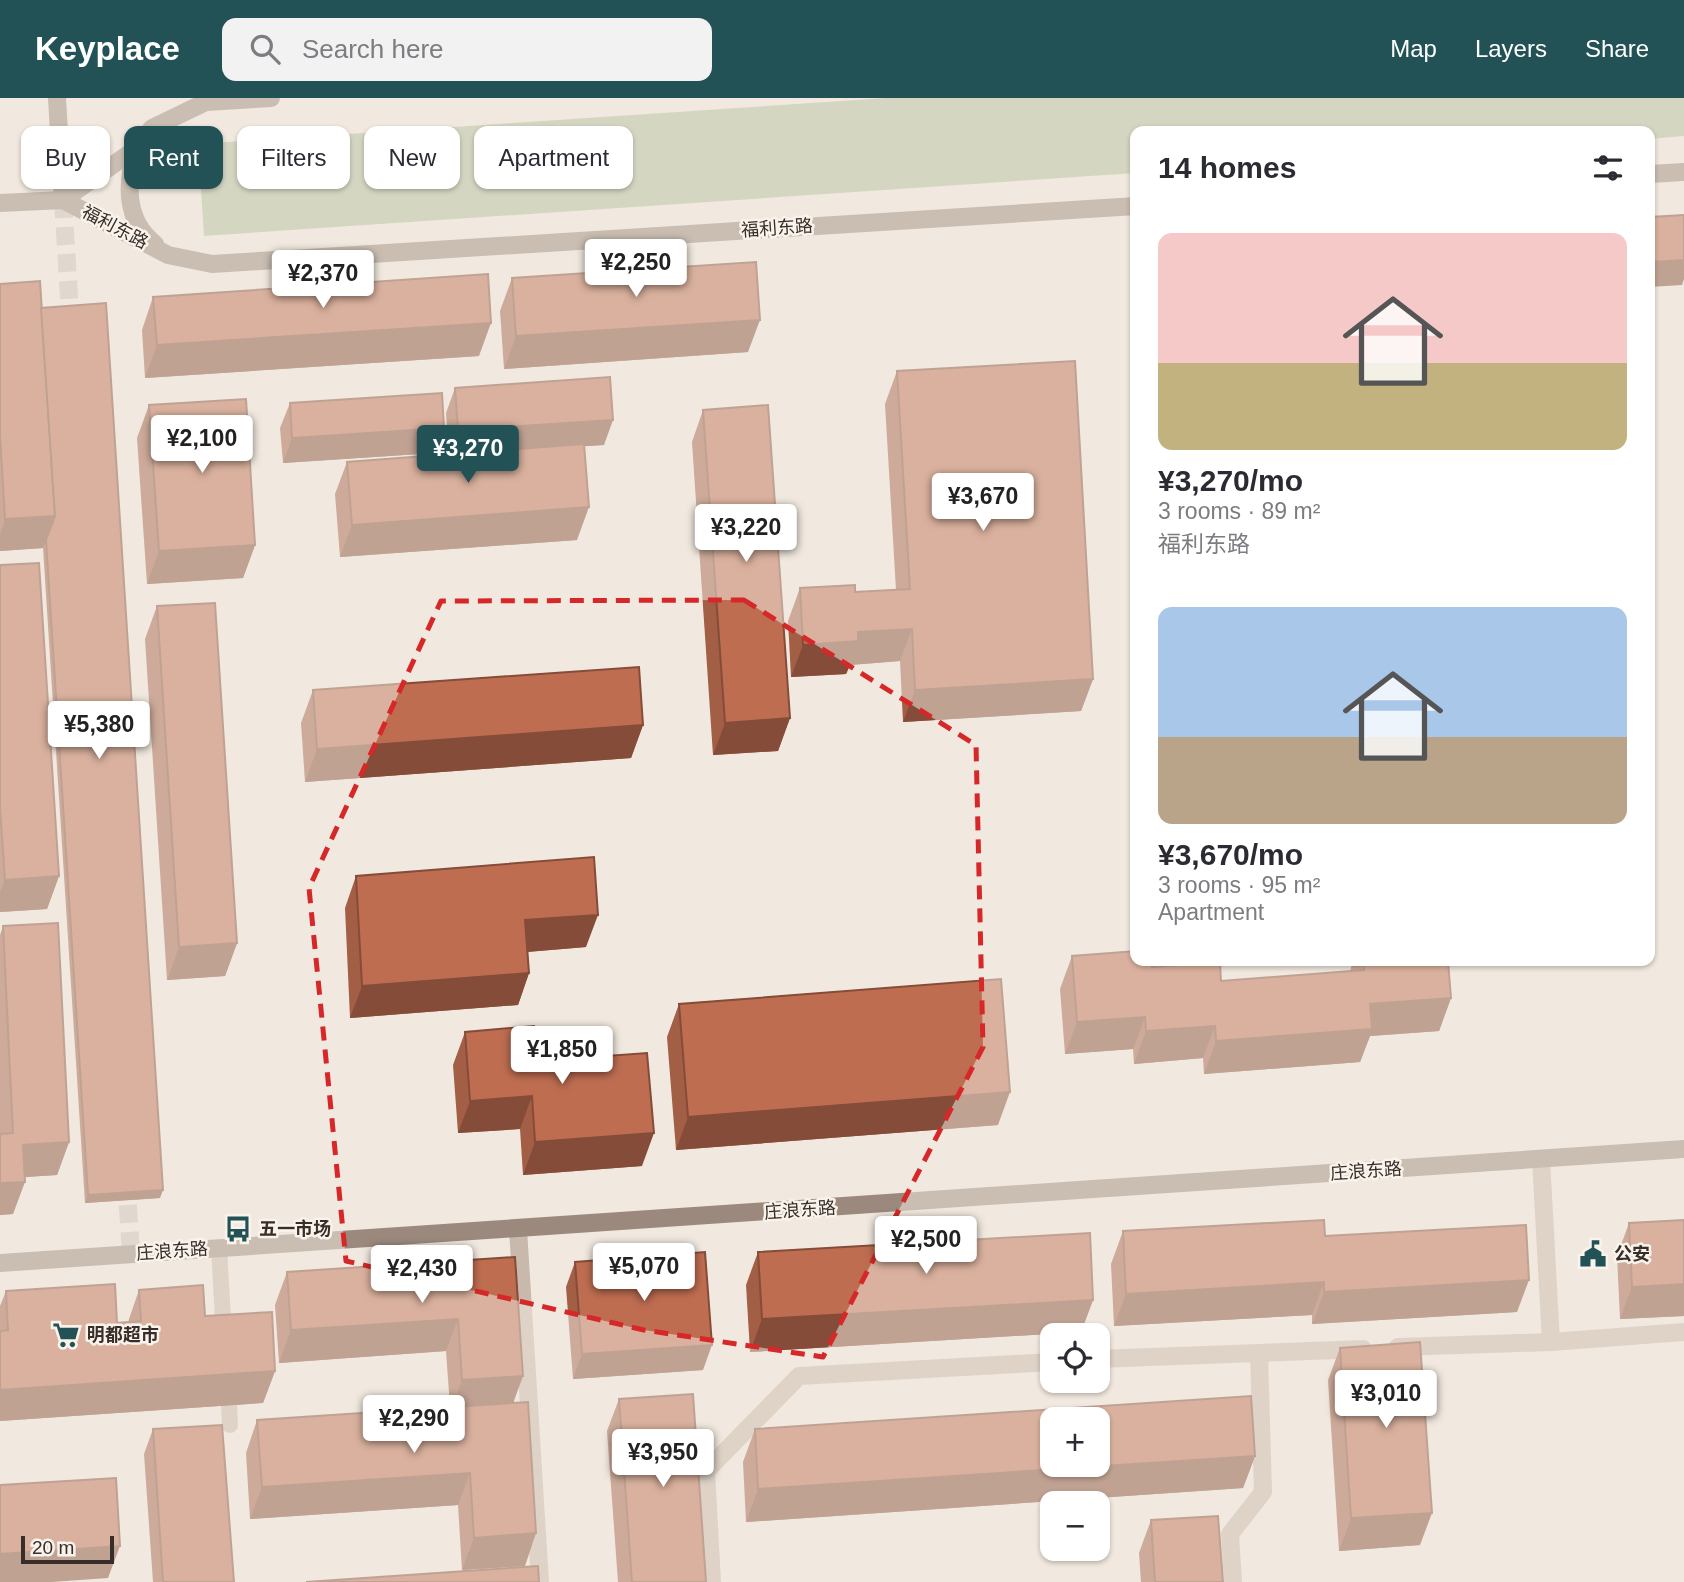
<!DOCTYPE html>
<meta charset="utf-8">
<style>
body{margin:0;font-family:Helvetica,"Noto Sans SC",sans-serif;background:#f2f2f3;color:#2b2b33;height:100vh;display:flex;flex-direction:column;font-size:26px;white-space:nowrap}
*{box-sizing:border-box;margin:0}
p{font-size:23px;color:#7c7c81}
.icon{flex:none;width:38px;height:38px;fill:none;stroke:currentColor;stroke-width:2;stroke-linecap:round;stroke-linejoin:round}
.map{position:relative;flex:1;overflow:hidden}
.panel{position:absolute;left:1130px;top:28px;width:525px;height:840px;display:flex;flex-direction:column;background:#fff;border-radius:14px;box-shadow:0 2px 5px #0004}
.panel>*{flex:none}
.guide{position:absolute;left:21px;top:28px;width:665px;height:63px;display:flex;gap:14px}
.buttons{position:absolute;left:1040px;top:1225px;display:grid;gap:14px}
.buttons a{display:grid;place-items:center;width:70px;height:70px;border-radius:14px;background:#fff;box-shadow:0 2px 5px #0004;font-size:35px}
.scale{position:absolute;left:21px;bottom:18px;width:93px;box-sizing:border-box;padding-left:7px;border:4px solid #372e2a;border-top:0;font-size:19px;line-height:24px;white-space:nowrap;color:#372e2a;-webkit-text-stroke:5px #f9f3eb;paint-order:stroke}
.price{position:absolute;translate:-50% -60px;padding:0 16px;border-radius:7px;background:#fff;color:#222;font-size:23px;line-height:46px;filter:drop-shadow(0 2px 4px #0008)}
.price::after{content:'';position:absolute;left:50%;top:42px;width:21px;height:16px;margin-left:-10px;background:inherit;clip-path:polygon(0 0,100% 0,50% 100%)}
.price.active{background:#225256;color:#fff}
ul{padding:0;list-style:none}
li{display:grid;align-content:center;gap:14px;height:371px;padding:0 28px}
li span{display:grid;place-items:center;height:217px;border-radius:14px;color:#555}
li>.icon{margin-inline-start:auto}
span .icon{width:126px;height:126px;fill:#fffc;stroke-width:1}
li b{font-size:30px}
h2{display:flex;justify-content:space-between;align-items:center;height:84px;padding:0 28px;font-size:30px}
.chip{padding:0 24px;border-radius:14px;background:#fff;box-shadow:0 2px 5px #0004;font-size:24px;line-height:63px}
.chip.active{background:#225256;color:#fff}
header{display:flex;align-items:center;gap:42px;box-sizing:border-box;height:98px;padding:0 35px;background:#225256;color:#fff}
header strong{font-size:33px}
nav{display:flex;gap:38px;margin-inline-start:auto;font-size:24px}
.search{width:490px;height:63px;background:#f2f2f3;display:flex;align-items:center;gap:18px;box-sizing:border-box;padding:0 24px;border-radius:14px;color:#7c7c81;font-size:26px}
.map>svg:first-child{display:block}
.green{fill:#b4bfa0}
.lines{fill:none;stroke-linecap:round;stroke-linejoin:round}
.street-tunnel{stroke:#ccc4bb;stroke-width:18;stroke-dasharray:18 9;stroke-linecap:butt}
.lane{stroke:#c9b9ac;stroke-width:16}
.street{stroke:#c9b9ac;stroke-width:18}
.secondary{stroke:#9c897d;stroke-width:18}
.wall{fill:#a35e46}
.shaded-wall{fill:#854c39}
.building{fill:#be6d51;stroke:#854c39;stroke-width:2;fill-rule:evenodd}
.marked{fill:none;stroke:#d62828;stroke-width:5;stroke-dasharray:14 9;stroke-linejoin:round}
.labels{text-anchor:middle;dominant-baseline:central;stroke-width:5;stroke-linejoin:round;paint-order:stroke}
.street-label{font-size:18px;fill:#372e2a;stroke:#f9f3eb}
.poi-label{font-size:18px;font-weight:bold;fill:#372e2a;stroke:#f9f3eb;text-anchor:start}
</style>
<header>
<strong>Keyplace</strong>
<div class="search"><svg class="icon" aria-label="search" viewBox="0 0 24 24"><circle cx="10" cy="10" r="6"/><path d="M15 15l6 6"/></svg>Search here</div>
<nav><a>Map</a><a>Layers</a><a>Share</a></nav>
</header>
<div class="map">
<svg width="1684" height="1484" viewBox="0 0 1684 1484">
<rect width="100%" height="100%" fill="#f1e9df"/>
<polygon class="green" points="886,0 1684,0 1684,38 1650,41 1650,33 1136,33 1136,75 204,138 198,46"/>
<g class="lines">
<g class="street-tunnel">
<polyline points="63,102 71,231"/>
<polyline points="126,1080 131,1156"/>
</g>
<g class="lane">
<polyline points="219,1150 224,1239"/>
<polyline points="229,1308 230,1327"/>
</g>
<g class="street">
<polyline points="1541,1061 1551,1244"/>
<polyline points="518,1131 540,1484"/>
<polyline points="1398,1249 1551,1244 1684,1234"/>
<polyline points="1097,1261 1363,1251"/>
<polyline points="712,1484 706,1373 799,1278 1052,1264"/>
<polyline points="1233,1484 1230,1436 1263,1394 1259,1255"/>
</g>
<g class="secondary">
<polyline points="57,0 63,102"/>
<path d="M137,50C126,83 124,122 155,146"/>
<polyline points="1650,76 1684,74"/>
<polyline points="63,102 137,50 152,30 206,4 271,0"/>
<polyline points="0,105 63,102 168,157 212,166 1136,108"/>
<polyline points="0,1165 1684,1051"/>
</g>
</g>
<g class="wall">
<polygon points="512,180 748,254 504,271 500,213"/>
<polygon points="0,186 41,210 160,1100 85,1105 43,450 0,453"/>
<polygon points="153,199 479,258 145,280 142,232"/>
<polygon points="897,273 1093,581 1081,613 903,624 900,563 850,567 846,576 791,579 788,523 800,490 855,494 896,492 885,306"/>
<polygon points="455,290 604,347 584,348 577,442 340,459 335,396 347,364 449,356 446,315"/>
<polygon points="290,305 435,355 283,365 280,330"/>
<polygon points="149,307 255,447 243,480 147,486 137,340"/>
<polygon points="703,312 790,620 778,653 713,657 692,344"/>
<polygon points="0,467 59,778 47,811 0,814"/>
<polygon points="157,508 237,845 225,878 167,882 145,541"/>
<polygon points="313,592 643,627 631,660 305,684 301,625"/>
<polygon points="356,778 586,849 528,854 529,875 518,907 350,920 345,810"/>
<polygon points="3,828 69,1044 57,1077 24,1079 13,1116 0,1117 0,837"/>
<polygon points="1072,858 1152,869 1221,883 1350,873 1353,863 1448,863 1451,900 1439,933 1370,938 1360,964 1204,976 1203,960 1134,966 1133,951 1065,956 1060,891"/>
<polygon points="679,906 998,1027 676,1052 667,939"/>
<polygon points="465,934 537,963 642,1068 523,1077 520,1031 458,1035 453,967"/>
<polygon points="1684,1122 1684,1218 1620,1221 1617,1158 1629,1125"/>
<polygon points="1123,1133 1325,1138 1517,1214 1312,1226 1312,1217 1114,1228 1111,1166"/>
<polygon points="758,1154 1093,1202 1081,1234 750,1254 746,1187"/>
<polygon points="515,1159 514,1305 525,1468 462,1472 458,1407 250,1421 246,1355 257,1322 450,1309 446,1253 279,1265 275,1207 287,1174"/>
<polygon points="575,1164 703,1272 573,1281 566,1189"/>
<polygon points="139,1192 205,1218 275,1273 263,1305 0,1323 0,1208 6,1193 117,1225 128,1224"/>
<polygon points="1340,1250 1420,1447 1339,1453 1328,1282"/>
<polygon points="619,1301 706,1484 618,1484 607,1333"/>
<polygon points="153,1331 234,1484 153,1484 144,1356"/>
<polygon points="755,1331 1255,1358 1243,1390 746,1424 743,1364"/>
<polygon points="1151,1422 1223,1484 1141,1484 1139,1455"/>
</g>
<g class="shaded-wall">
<polygon points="1684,162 1684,181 1682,187 1650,189 1650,164"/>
<polygon points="760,222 748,254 504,271 516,238"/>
<polygon points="491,225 479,258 145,280 157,247"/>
<polygon points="613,322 604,347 449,357 458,332"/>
<polygon points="444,330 435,355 283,365 292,340"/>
<polygon points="589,409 577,442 340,459 352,427"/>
<polygon points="55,418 43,450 0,453 0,436 5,421"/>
<polygon points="255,447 243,480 147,486 159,453"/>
<polygon points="912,531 900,563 850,567 846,576 791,579 803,547 858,534"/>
<polygon points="1093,581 1081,613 903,624 915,592"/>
<polygon points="790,620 778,653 713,657 725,625"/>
<polygon points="643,627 631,660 305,684 317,651"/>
<polygon points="59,778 47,811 0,814 0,794 5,782"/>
<polygon points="598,817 586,849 513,855 525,822"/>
<polygon points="237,845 225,878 167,882 179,849"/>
<polygon points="529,875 518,907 350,920 362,888"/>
<polygon points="1451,900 1439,933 1370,938 1360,964 1204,976 1216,943 1370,906"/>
<polygon points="1145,919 1133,951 1065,956 1077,924"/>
<polygon points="1215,928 1203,960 1134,966 1146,933"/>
<polygon points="1010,994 998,1027 676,1052 688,1019"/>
<polygon points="532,998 520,1031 458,1035 470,1003"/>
<polygon points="654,1035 642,1068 523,1077 535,1044"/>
<polygon points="69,1044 57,1077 11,1080 23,1047"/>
<polygon points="25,1084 13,1116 0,1117 0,1085"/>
<polygon points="163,1092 160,1100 85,1105 88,1097"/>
<polygon points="1529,1182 1517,1214 1312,1226 1324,1194"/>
<polygon points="1324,1184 1312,1217 1114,1228 1126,1196"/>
<polygon points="1684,1186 1684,1218 1620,1221 1632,1189"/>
<polygon points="1093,1202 1081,1234 750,1254 762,1221"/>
<polygon points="458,1221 446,1253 279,1265 291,1232"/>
<polygon points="712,1247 703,1272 573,1281 582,1256"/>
<polygon points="275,1273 263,1305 0,1323 0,1292"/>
<polygon points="523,1278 511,1311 450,1315 462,1282"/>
<polygon points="1255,1358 1243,1390 746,1424 758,1391"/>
<polygon points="470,1375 458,1407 250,1421 262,1389"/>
<polygon points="1432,1415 1420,1447 1339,1453 1351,1420"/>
<polygon points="536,1435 525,1468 462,1472 474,1440"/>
<polygon points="120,1448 108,1480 52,1484 0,1484 0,1456"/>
</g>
<g class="building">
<polygon points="1684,117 1684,162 1650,164 1650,119"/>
<polygon points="756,164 760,222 516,238 512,180"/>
<polygon points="488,176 491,225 157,247 153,199"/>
<polygon points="40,183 55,418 5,421 0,337 0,186"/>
<polygon points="106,205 163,1092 88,1097 46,442 55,418 41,210"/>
<polygon points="1075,263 1093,581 915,592 912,531 858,534 858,543 803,547 800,490 855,487 855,494 910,491 897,273"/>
<polygon points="610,279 613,322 458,332 455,290"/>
<polygon points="442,295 444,330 292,340 290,305"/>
<polygon points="246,301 255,447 159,453 149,307"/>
<polygon points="768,307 790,620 725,625 703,312"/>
<polygon points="584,346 589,409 352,427 347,364"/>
<polygon points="39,465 59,778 5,782 0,710 0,467"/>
<polygon points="215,505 237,845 179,849 157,508"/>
<polygon points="639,569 643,627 317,651 313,592"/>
<polygon points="594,759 598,817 525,822 529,875 362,888 356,778"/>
<polygon points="58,825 69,1044 23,1047 25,1084 0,1085 0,1036 13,1035 3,828"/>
<polygon points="1136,853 1136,863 1151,863 1152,869 1220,864 1221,883 1364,872 1363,863 1448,863 1451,900 1370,906 1372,931 1216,943 1215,928 1146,933 1145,919 1077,924 1072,858"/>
<polygon points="1001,881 1010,994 688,1019 679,906"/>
<polygon points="534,928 537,963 647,955 654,1035 535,1044 532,998 470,1003 465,934"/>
<polygon points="1324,1122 1325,1138 1526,1127 1529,1182 1324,1194 1324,1184 1126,1196 1123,1133"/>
<polygon points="1684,1122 1684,1186 1632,1189 1629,1125"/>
<polygon points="1090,1135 1093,1202 762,1221 758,1154"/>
<polygon points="705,1154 712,1247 582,1256 575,1164"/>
<polygon points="515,1159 523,1278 462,1282 458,1221 291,1232 287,1174"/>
<polygon points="115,1186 117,1225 141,1223 139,1192 203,1187 205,1218 272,1214 275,1273 0,1292 0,1233 8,1232 6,1193"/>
<polygon points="1420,1244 1432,1415 1351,1420 1340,1250"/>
<polygon points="693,1296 706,1484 632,1484 619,1301"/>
<path d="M1251,1298L1255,1358L758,1391L755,1331ZM1052,1321H1097V1367H1052Z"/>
<polygon points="528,1304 536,1435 474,1440 470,1375 262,1389 257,1322"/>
<polygon points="222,1327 234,1484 163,1484 153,1331"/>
<polygon points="116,1380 120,1448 0,1456 0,1387"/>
<polygon points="1218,1418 1223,1484 1155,1484 1151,1422"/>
<polygon points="538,1468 539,1484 306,1484"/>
</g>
<path d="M0 0H1684V1484H0ZM744,502L976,647L983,949L823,1259L644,1232L346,1163L309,790L441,503Z" fill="#f1e9df" fill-opacity=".55" fill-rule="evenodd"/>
<path class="marked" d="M744,502L976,647L983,949L823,1259L644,1232L346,1163L309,790L441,503Z"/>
<defs>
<g id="bus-bare" transform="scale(2.1)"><path d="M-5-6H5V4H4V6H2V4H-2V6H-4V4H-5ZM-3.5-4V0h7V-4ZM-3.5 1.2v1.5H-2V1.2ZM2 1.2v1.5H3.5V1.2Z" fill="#225256" stroke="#f9f3eb" stroke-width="2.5" paint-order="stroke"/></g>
<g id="civic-bare" transform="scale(2.1)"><path d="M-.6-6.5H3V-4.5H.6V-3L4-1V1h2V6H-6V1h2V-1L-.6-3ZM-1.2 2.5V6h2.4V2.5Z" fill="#225256" stroke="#f9f3eb" stroke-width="2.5" paint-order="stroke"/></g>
<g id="supermarket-bare" transform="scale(2.1)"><path d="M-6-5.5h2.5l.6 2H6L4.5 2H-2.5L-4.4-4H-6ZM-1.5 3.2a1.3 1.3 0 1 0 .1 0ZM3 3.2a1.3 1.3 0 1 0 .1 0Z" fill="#225256" stroke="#f9f3eb" stroke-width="2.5" paint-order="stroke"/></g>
</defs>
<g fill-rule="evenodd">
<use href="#bus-bare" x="238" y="1131"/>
<use href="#civic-bare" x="1593" y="1156"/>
<use href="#supermarket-bare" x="66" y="1237"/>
</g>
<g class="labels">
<g class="street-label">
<text transform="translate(115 129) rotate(28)">福利东路</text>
<text transform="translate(777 130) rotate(-4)">福利东路</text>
<text transform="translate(1366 1073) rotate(-4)">庄浪东路</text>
<text transform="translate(800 1112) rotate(-4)">庄浪东路</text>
<text transform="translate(172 1153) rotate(-4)">庄浪东路</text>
</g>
<g class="poi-label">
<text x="259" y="1131">五一市场</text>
<text x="1614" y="1156">公安</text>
<text x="87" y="1237">明都超市</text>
</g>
</g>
</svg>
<div class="buttons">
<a><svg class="icon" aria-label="locate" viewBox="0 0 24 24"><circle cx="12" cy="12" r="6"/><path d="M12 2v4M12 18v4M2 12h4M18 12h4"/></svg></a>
<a>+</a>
<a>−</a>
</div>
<div class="scale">20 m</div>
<b class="price" style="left:636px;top:201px">¥2,250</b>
<b class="price" style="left:323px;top:212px">¥2,370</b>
<b class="price" style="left:202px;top:377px">¥2,100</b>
<b class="price active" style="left:468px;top:387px">¥3,270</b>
<b class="price" style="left:983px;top:435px">¥3,670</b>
<b class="price" style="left:746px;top:466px">¥3,220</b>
<b class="price" style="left:99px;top:663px">¥5,380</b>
<b class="price" style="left:562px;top:988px">¥1,850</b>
<b class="price" style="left:926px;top:1178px">¥2,500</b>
<b class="price" style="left:644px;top:1205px">¥5,070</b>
<b class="price" style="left:422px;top:1207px">¥2,430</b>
<b class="price" style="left:1386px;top:1332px">¥3,010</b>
<b class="price" style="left:414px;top:1357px">¥2,290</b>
<b class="price" style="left:663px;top:1391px">¥3,950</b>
<div class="guide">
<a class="chip">Buy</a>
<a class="chip active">Rent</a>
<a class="chip">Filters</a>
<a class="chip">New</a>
<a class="chip">Apartment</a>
</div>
<section class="panel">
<h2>14 homes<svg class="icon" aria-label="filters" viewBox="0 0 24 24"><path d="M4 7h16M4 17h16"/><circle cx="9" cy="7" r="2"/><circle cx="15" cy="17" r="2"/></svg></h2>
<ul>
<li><span style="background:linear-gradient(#f6c9c9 60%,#c2b280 0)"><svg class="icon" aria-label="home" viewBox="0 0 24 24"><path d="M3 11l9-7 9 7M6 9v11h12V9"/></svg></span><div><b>¥3,270/mo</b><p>3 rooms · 89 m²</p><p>福利东路</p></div></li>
<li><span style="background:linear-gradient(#a9c7e8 60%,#b9a48a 0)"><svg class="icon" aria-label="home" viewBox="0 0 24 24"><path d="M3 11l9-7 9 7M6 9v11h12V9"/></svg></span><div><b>¥3,670/mo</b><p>3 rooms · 95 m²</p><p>Apartment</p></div></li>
</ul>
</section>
</div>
